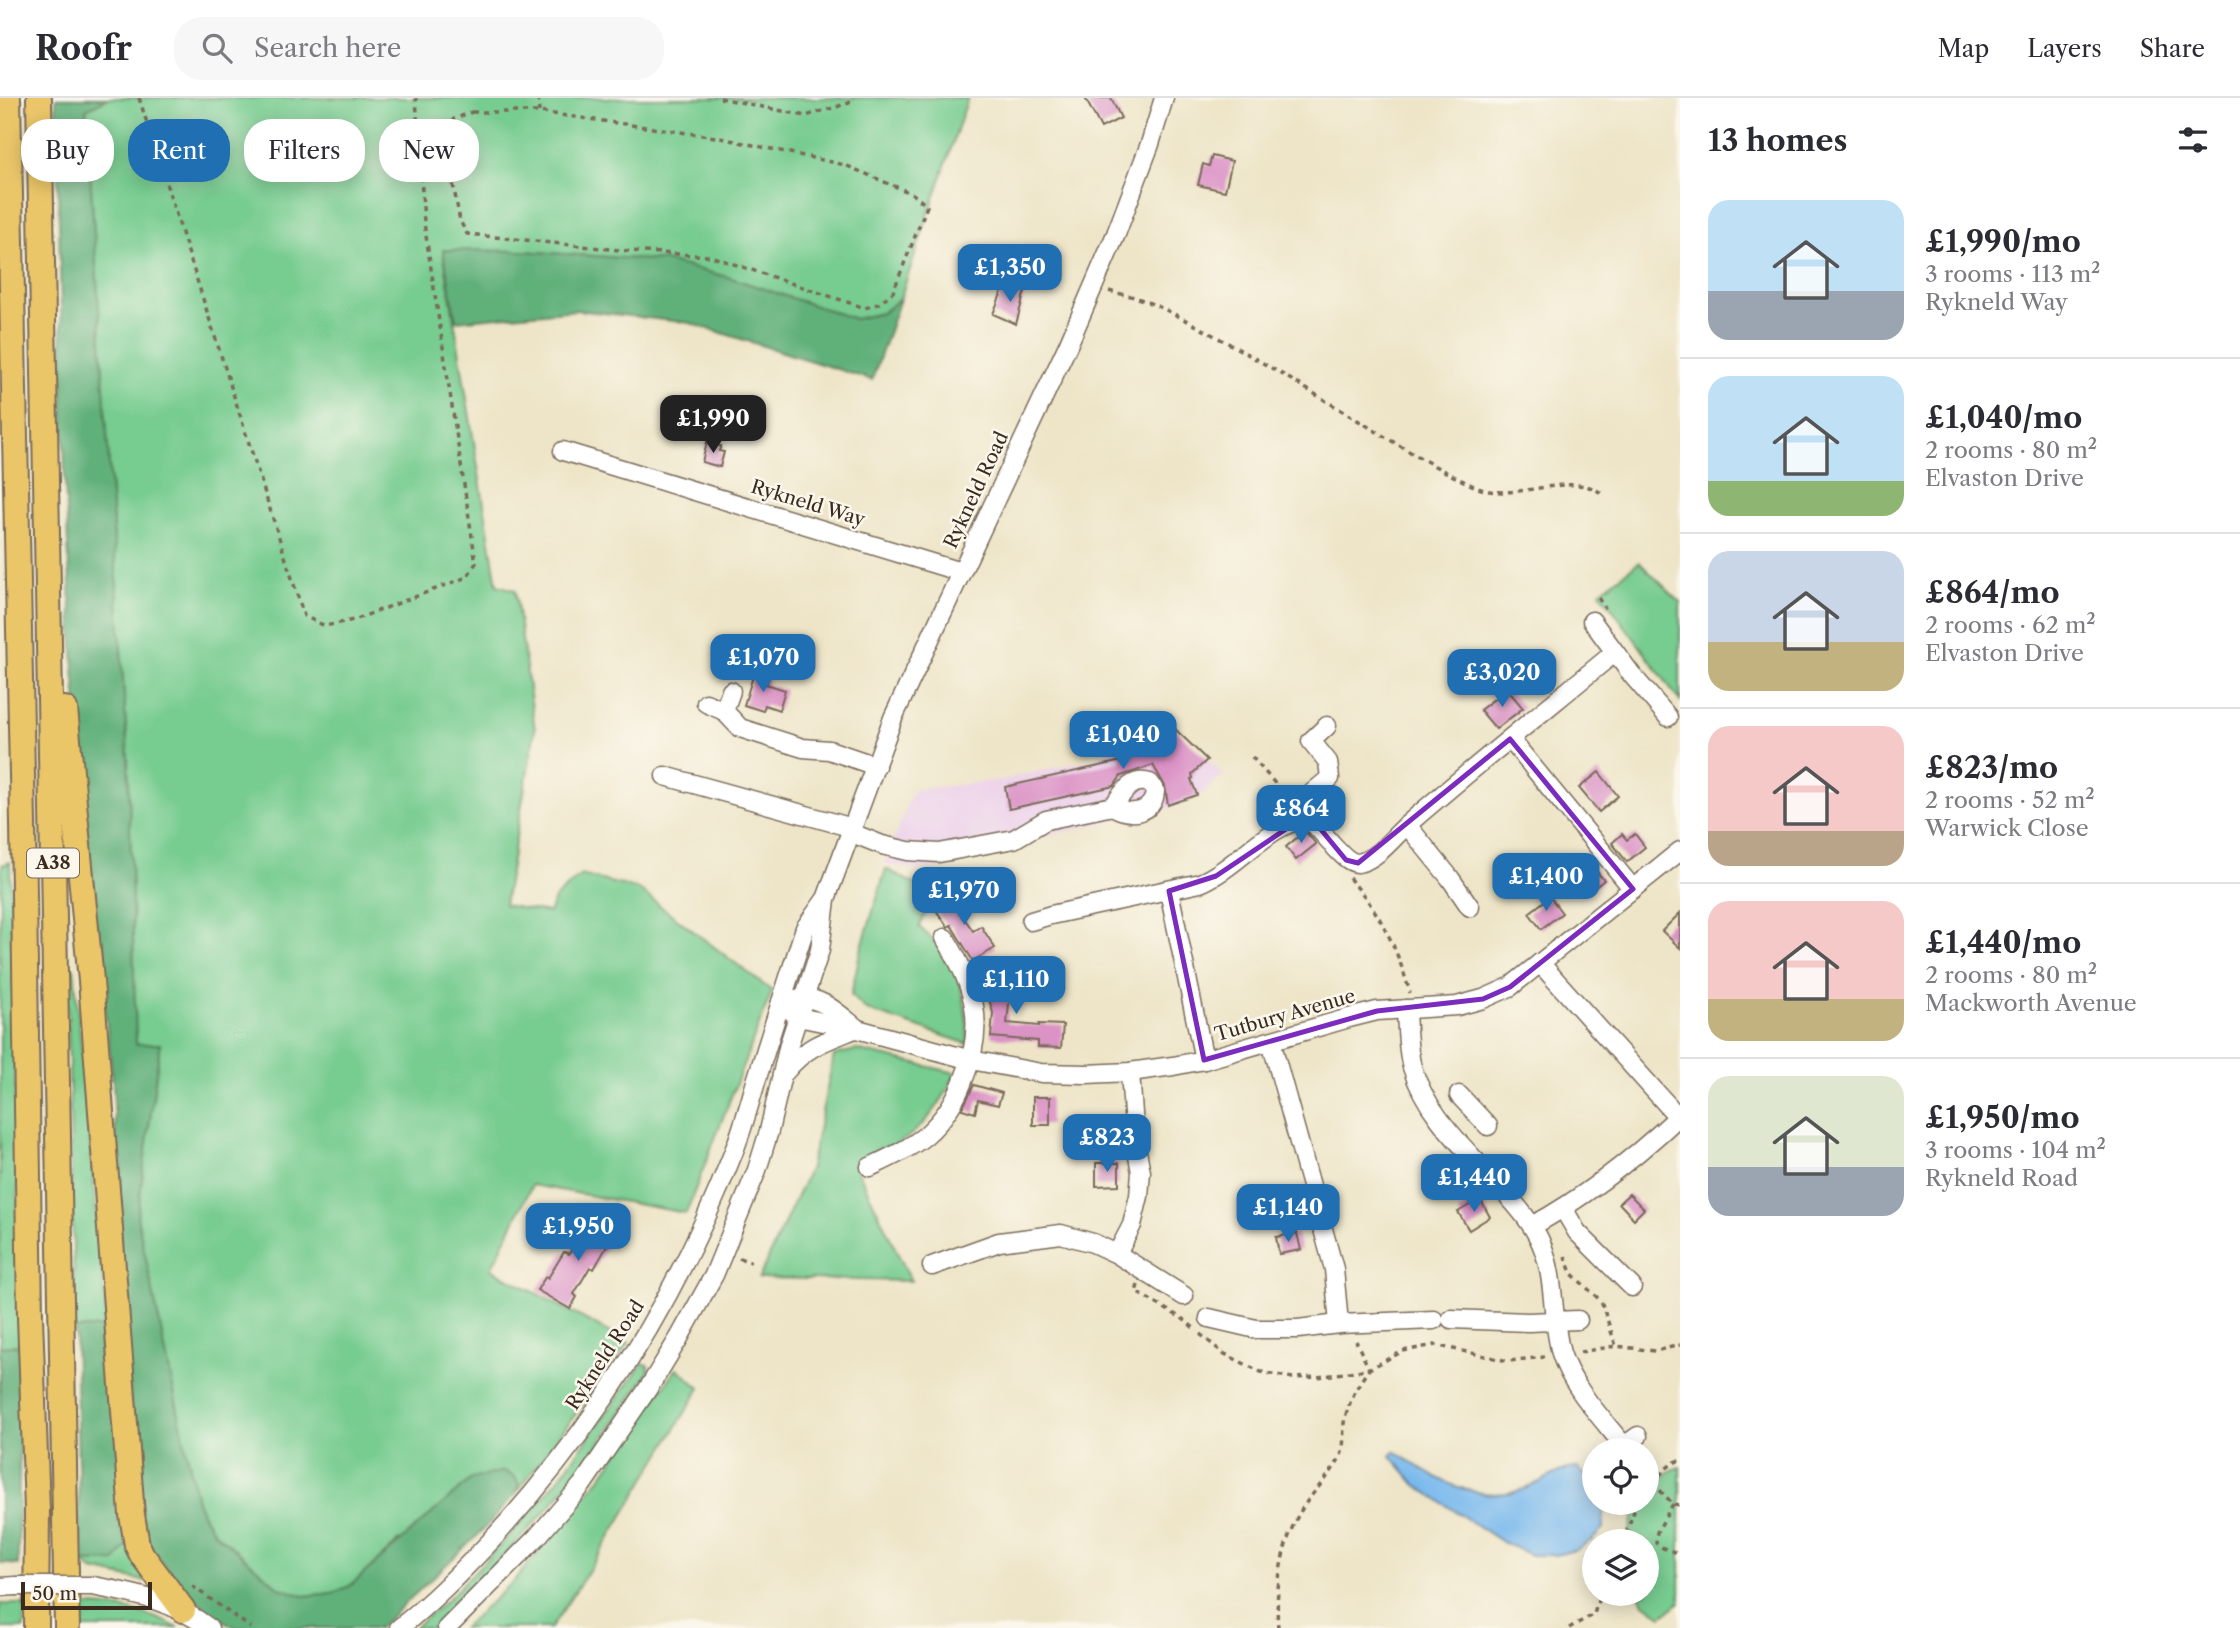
<!DOCTYPE html>
<meta charset="utf-8">
<style>
body{margin:0;font-family:"Libre Caslon Text",serif;background:#f7f7f7;color:#2b2b33;height:100vh;display:flex;flex-direction:column;font-size:26px;white-space:nowrap}
*{box-sizing:border-box;margin:0}
p{font-size:23px;color:#7c7c81}
.icon{flex:none;width:38px;height:38px;fill:none;stroke:currentColor;stroke-width:2;stroke-linecap:round;stroke-linejoin:round}
.map{position:relative;flex:1;overflow:hidden}
.drawer{display:flex;flex-direction:column;background:#fff;width:560px}
.drawer>*{flex:none}
.banner{position:absolute;left:21px;top:21px;width:665px;height:63px;display:flex;gap:14px}
.buttons{position:absolute;left:1582px;top:1340px;display:grid;gap:14px}
.buttons a{display:grid;place-items:center;width:77px;height:77px;border-radius:50%;background:#fff;box-shadow:0 4px 18px #0003;font-size:35px}
.scale{position:absolute;left:21px;bottom:18px;width:131px;box-sizing:border-box;padding-left:7px;border:4px solid #3b2a1e;border-top:0;font-size:19px;line-height:24px;white-space:nowrap;color:#3b2a1e;-webkit-text-stroke:5px #fbf7ec;paint-order:stroke}
.price{position:absolute;translate:-50% -60px;padding:0 16px;border-radius:14px;background:#1f6fb2;color:#fff;font-size:23px;line-height:46px;filter:drop-shadow(0 2px 4px #0008)}
.price::after{content:'';position:absolute;left:50%;top:42px;width:21px;height:16px;margin-left:-10px;background:inherit;clip-path:polygon(0 0,100% 0,50% 100%)}
.price.on{background:#222;color:#fff}
ul{padding:0;list-style:none}
li{display:flex;align-items:center;gap:21px;height:175px;padding:0 28px}
li+li{border-top:2px solid #e1e1e2}
li span{display:grid;place-items:center;flex:none;width:196px;height:140px;border-radius:21px;color:#555}
li>.icon{margin-inline-start:auto}
span .icon{width:84px;height:84px;fill:#fffc;stroke-width:1}
li b{font-size:30px}
h2{display:flex;justify-content:space-between;align-items:center;height:84px;padding:0 28px;font-size:30px}
.tag{padding:0 24px;border-radius:28px;background:#fff;box-shadow:0 4px 18px #0003;font-size:24px;line-height:63px}
.tag.on{background:#1f6fb2;color:#fff}
header{display:flex;align-items:center;gap:42px;box-sizing:border-box;height:98px;padding:0 35px;background:#fff;border-bottom:2px solid #e1e1e2}
header strong{font-size:33px}
nav{display:flex;gap:38px;margin-inline-start:auto;font-size:24px}
.search{width:490px;height:63px;background:#f7f7f7;display:flex;align-items:center;gap:18px;box-sizing:border-box;padding:0 24px;border-radius:28px;color:#7c7c81;font-size:26px}
main{display:flex;flex:1;min-height:0}
.map>svg:first-child{display:block}
.built{fill:#ecd1ea}
.green{fill:#77cc90;stroke:#597b57;stroke-width:2}
.forest{fill:#61b07a;stroke:#4e6d4c;stroke-width:2}
.water{fill:#79b9ed;stroke:#5a7286;stroke-width:2}
.building{fill:#db93c6}
.lines{fill:none;stroke-linecap:round;stroke-linejoin:round}
.minor-casing{stroke:#7a6b5a;stroke-width:21}
.highway-casing{stroke:#7a6b5a;stroke-width:28}
.path{stroke:#7a6b5a;stroke-width:3.5;stroke-dasharray:5 5;stroke-linecap:butt}
.minor{stroke:#fff;stroke-width:18}
.highway{stroke:#ebc669;stroke-width:24}
.minor-bridge-casing{stroke:#7a6b5a;stroke-width:21;stroke-linecap:butt}
.minor-bridge{stroke:#fff;stroke-width:18}
.marked{fill:none;stroke:#7b2cbf;stroke-width:5;stroke-linejoin:round}
.labels{text-anchor:middle;dominant-baseline:central;stroke-width:5;stroke-linejoin:round;paint-order:stroke}
.shield{fill:#fbf7ec;stroke:#75685c;stroke-width:2}
.shield-label{font-size:18px;font-weight:bold;fill:#3b2a1e}
.street-label{font-size:19px;fill:#3b2a1e;stroke:#fbf7ec}
</style>
<header>
<strong>Roofr</strong>
<div class="search"><svg class="icon" aria-label="search" viewBox="0 0 24 24"><circle cx="10" cy="10" r="6"/><path d="M15 15l6 6"/></svg>Search here</div>
<nav><a>Map</a><a>Layers</a><a>Share</a></nav>
</header>
<main>
<div class="map">
<svg width="1680" height="1530" viewBox="0 0 1680 1530">
<rect width="100%" height="100%" fill="#fbf7ec"/>
<filter id="ink" filterUnits="userSpaceOnUse"><feTurbulence type="fractalNoise" baseFrequency=".0143" numOctaves="2"/><feDisplacementMap in="SourceGraphic" scale="14" xChannelSelector="R" yChannelSelector="G"/><feConvolveMatrix kernelMatrix="1 2 1 2 8 2 1 2 1" color-interpolation-filters="sRGB"/></filter>
<filter id="wash" filterUnits="userSpaceOnUse"><feTurbulence type="fractalNoise" baseFrequency=".00686" numOctaves="4" result="noise"/><feDisplacementMap in="SourceGraphic" scale="28" xChannelSelector="R" yChannelSelector="G"/><feGaussianBlur stdDeviation="1.57" result="paint"/><feColorMatrix in="noise" values="0 0 0 0 0 0 0 0 0 0 0 0 0 0 0 0 0 1.4 0 .05"/><feComposite in="paint" operator="in"/></filter>
<g filter="url(#wash)">
<rect width="100%" height="100%" fill="#eee5c8"/>
<polygon class="built" points="1167,622 1223,677 1199,698 1173,709 975,754 954,768 918,772 884,766 913,692 1001,682 1098,660 1117,647"/>
<g class="green">
<polygon points="108,0 968,0 900,201 882,215 855,221 731,180 665,163 522,153 443,153 497,487 515,492 535,632 504,807 549,815 555,800 581,777 638,791 772,893 686,1115 532,1087 491,1171 629,1245 515,1397 519,1387 399,1443 350,1488 333,1495 304,1498 280,1490 213,1433 203,1417 197,1403 137,1119 160,947 136,947 128,659 86,11"/>
<polygon points="1639,464 1680,504 1680,603 1600,494"/>
<polygon points="10,764 21,1247 0,1249 0,831 2,767"/>
<path d="M886,771L934,797L919,829C959,861 967,896 968,946L866,912L851,897L860,855Z"/>
<polygon points="74,871 107,1229 75,1231 67,877"/>
<path d="M856,952L956,975C931,1028 908,1043 856,1069L911,1183L759,1180L810,1070L834,957Z"/>
<path d="M643,1265L648,1267L649,1273C619,1319 587,1366 550,1408C517,1445 481,1481 446,1517L431,1530H414L447,1502L509,1438L557,1383Z"/>
<polygon points="677,1270 700,1290 599,1457 551,1530 463,1530 515,1482 601,1379"/>
<path d="M1680,1369V1504L1662,1518L1644,1505L1638,1496H1647V1444H1629C1629,1431 1634,1415 1641,1405H1647C1647,1389 1665,1373 1680,1369Z"/>
<polygon points="128,1446 146,1479 144,1483 93,1472 80,1464 115,1463"/>
<polygon points="0,1506 25,1506 24,1530 0,1530"/>
<path d="M83,1508C117,1508 147,1513 178,1530H82Z"/>
</g>
<g class="forest">
<polygon points="56,0 108,0 86,11 128,659 136,946 160,946 137,1119 197,1403 203,1417 213,1433 280,1490 304,1498 333,1495 350,1488 471,1381 504,1373 515,1379 519,1387 515,1397 480,1435 379,1530 236,1530 212,1516 187,1494 171,1476 149,1447 141,1417 124,1236 113,985 90,777 74,571 65,384"/>
<polygon points="443,152 522,153 665,163 731,180 855,221 882,215 900,201 872,282 690,225 577,212 456,223"/>
<polygon points="107,1229 128,1446 115,1463 80,1464 75,1231"/>
<polygon points="21,1247 18,1467 0,1465 0,1249"/>
</g>
<path class="water" d="M1395,1353C1433,1381 1479,1408 1527,1390C1545,1383 1559,1370 1578,1370L1594,1386V1405H1603V1431L1592,1442L1576,1452L1555,1457H1531L1502,1444L1416,1387L1391,1358Z"/>
<g id="blocks">
<g class="building">
<polygon points="1085,0 1111,0 1121,20 1101,30"/>
<polygon points="1212,58 1232,63 1225,93 1198,87 1203,66 1209,68"/>
<polygon points="1005,186 1025,193 1016,226 993,216"/>
<polygon points="707,344 721,348 719,353 724,354 720,369 702,364"/>
<polygon points="754,575 768,580 766,586 785,592 779,612 765,607 763,613 744,607"/>
<polygon points="1507,591 1523,610 1496,631 1480,612"/>
<polygon points="1170,626 1207,662 1192,676 1193,680 1191,681 1197,697 1168,707 1165,688 1153,667 1121,678 1114,688 1009,711 1005,689 1122,663 1117,650"/>
<polygon points="1599,674 1618,698 1599,714 1579,690"/>
<polygon points="1305,733 1316,746 1296,762 1286,749"/>
<polygon points="1622,736 1627,742 1635,736 1645,749 1627,764 1612,745"/>
<polygon points="1587,763 1604,782 1593,791 1577,771"/>
<polygon points="955,792 963,803 956,808 973,833 981,828 995,850 973,863 951,827 948,829 933,808"/>
<polygon points="1550,799 1562,815 1541,831 1529,815"/>
<polygon points="1680,815 1680,850 1662,833"/>
<polygon points="1003,871 1010,896 1007,925 1039,928 1039,926 1063,927 1061,950 1038,949 1038,943 991,939 993,915 982,876"/>
<polygon points="974,987 1002,995 998,1007 978,1002 975,1015 962,1011"/>
<rect x="1033" y="999" width="17" height="28"/>
<polygon points="1096,1065 1119,1065 1119,1087 1096,1088"/>
<polygon points="1629,1096 1644,1111 1634,1121 1619,1105"/>
<polygon points="1480,1101 1490,1119 1469,1132 1458,1114"/>
<polygon points="603,1112 615,1119 608,1129 615,1134 594,1171 590,1169 580,1186 574,1196 577,1199 570,1211 537,1192 546,1178 548,1180 564,1154 569,1156 581,1136 586,1139"/>
<polygon points="1297,1135 1301,1152 1279,1156 1276,1139"/>
</g>
</g>
</g>
<g filter="url(#ink)">
<use href="#blocks" fill-opacity="0" stroke="#7a6b5a" stroke-width="2"/>
<g class="lines">
<g class="minor-casing">
<g id="minor">
<polyline points="563,353 961,474"/>
<polyline points="1592,523 1632,577 1668,619"/>
<polyline points="706,605 724,613 731,593"/>
<polyline points="724,613 740,630 803,650 829,652 876,668"/>
<polyline points="1510,641 1633,791"/>
<polyline points="665,678 853,730"/>
<polyline points="1307,720 1311,696 1330,680 1328,664 1311,643 1327,628"/>
<polyline points="1407,727 1450,780 1470,809"/>
<path d="M852,735L882,747L908,753L939,755L1014,741L1046,722L1113,708C1123,695 1131,679 1150,685L1155,693C1154,716 1129,719 1113,708"/>
<polyline points="1169,793 1204,962"/>
<path d="M1031,823L1051,817L1200,785C1238,769 1268,726 1307,720C1322,730 1343,766 1358,765C1377,762 1395,737 1408,726C1476,667 1545,612 1614,555"/>
<polyline points="1540,865 1680,1021"/>
<path d="M795,901C819,896 838,915 855,929"/>
<polyline points="781,904 798,919 857,931 971,962 1041,975 1086,976 1130,974 1173,968 1204,962 1349,920 1377,913 1457,908 1483,901 1510,889 1680,753"/>
<path d="M1406,911C1407,930 1407,951 1412,969C1426,1017 1468,1053 1500,1089C1515,1106 1532,1124 1541,1145C1556,1180 1551,1219 1561,1255C1572,1290 1602,1320 1624,1348L1638,1338"/>
<polyline points="1271,943 1334,1171 1339,1226"/>
<path d="M785,974C806,948 825,943 855,931"/>
<polyline points="1459,997 1488,1028"/>
<path d="M870,1069C889,1060 909,1051 926,1037C943,1022 955,1004 963,983C986,928 976,890 945,840"/>
<polyline points="1563,1110 1577,1134 1632,1189"/>
<path d="M1532,1128C1582,1101 1636,1058 1678,1019"/>
<polyline points="1117,1156 1132,1127 1139,1098 1141,1074 1135,1043 1130,974"/>
<polyline points="932,1168 999,1144 1061,1136 1093,1145 1117,1156 1184,1198"/>
<polyline points="1209,1220 1256,1231 1298,1231 1339,1226 1434,1222"/>
<polyline points="1451,1221 1528,1224 1578,1222"/>
<path d="M93,1488C136,1496 174,1503 209,1530"/>
<polyline points="0,1489 16,1488"/>
<path d="M399,1530C431,1505 460,1475 488,1446C593,1333 676,1201 732,1058C743,1031 750,1003 758,977C773,928 789,879 805,830L825,802"/>
<polyline points="447,1530 537,1439 582,1387 651,1286 679,1240 714,1177 757,1072 769,1033 789,946 820,852 826,801 893,620 1068,247 1116,136 1150,46 1164,0"/>
</g>
</g>
<g class="highway-casing">
<g id="highway">
<polyline points="8,0 23,725 30,1219 37,1412 36,1530"/>
<polyline points="39,0 67,1530"/>
<polyline points="65,611 91,883 132,1417 137,1447 142,1457 183,1512"/>
</g>
</g>
<g class="path">
<polyline points="139,0 304,518 325,528 354,522 467,479 476,465 424,125 416,0"/>
<polyline points="538,0 539,14"/>
<polyline points="720,0 806,18 849,5 851,0"/>
<polygon points="472,14 539,14 716,39 845,67 913,96 927,108 893,194 878,206 865,210 710,158 629,153 467,136 460,123 444,38 454,21"/>
<path d="M1109,193C1119,196 1130,197 1140,201C1170,212 1198,229 1226,244C1273,270 1318,298 1364,326C1400,348 1437,371 1476,389C1513,406 1572,372 1601,395"/>
<polyline points="1598,500 1605,510"/>
<polyline points="1252,659 1292,705"/>
<path d="M1349,780C1381,815 1397,850 1410,895"/>
<polyline points="1565,1158 1571,1175 1601,1203 1616,1248"/>
<polyline points="739,1160 751,1164"/>
<polyline points="1138,1187 1136,1194 1183,1221 1195,1231"/>
<polyline points="1200,1236 1223,1255 1261,1274 1293,1280 1318,1279 1369,1271 1403,1253 1435,1247 1508,1263 1544,1259"/>
<polyline points="1580,1254 1616,1248 1655,1253 1680,1247"/>
<polyline points="1647,1365 1657,1379"/>
<polyline points="1653,1385 1673,1406 1680,1407"/>
<path d="M1647,1393C1656,1381 1666,1367 1680,1362"/>
<polyline points="1673,1406 1657,1434 1656,1445 1663,1450 1680,1456"/>
<polyline points="1621,1444 1626,1435 1637,1405"/>
<polyline points="192,1488 251,1530"/>
<path d="M1278,1530C1275,1489 1281,1440 1306,1405C1317,1389 1333,1375 1341,1357C1345,1347 1343,1335 1344,1325C1348,1305 1357,1288 1369,1271L1356,1243"/>
<polyline points="1569,1530 1594,1516 1600,1496"/>
</g>
<use href="#minor" class="minor"/>
<use href="#highway" class="highway"/>
<g class="minor-bridge-casing">
<polyline id="minor-bridge" points="16,1488 93,1488"/>
</g>
<use href="#minor-bridge" class="minor-bridge"/>
</g>
</g>
<path class="marked" d="M1510,641L1633,791L1510,889L1483,901L1377,913L1204,962L1169,793L1216,778L1301,721L1318,728L1346,762L1358,765Z"/>
<g class="labels">
<rect class="shield" x="27" y="750.5" width="52" height="29" rx="5"/>
<g class="shield-label">
<text x="53" y="765">A38</text>
</g>
<g class="street-label">
<text transform="translate(976 392) rotate(-65)">Rykneld Road</text>
<text transform="translate(808 405) rotate(17)">Rykneld Way</text>
<text transform="translate(1285 917) rotate(-16)">Tutbury Avenue</text>
<text transform="translate(605 1257) rotate(-57)">Rykneld Road</text>
</g>
</g>
</svg>
<div class="buttons">
<a><svg class="icon" aria-label="locate" viewBox="0 0 24 24"><circle cx="12" cy="12" r="6"/><path d="M12 2v4M12 18v4M2 12h4M18 12h4"/></svg></a>
<a><svg class="icon" aria-label="layers" viewBox="0 0 24 24"><path d="M12 4l9 5-9 5-9-5zM3 14l9 5 9-5"/></svg></a>
</div>
<div class="scale">50 m</div>
<b class="price" style="left:1010px;top:206px">£1,350</b>
<b class="price on" style="left:713px;top:357px">£1,990</b>
<b class="price" style="left:763px;top:596px">£1,070</b>
<b class="price" style="left:1502px;top:611px">£3,020</b>
<b class="price" style="left:1123px;top:673px">£1,040</b>
<b class="price" style="left:1301px;top:747px">£864</b>
<b class="price" style="left:1546px;top:815px">£1,400</b>
<b class="price" style="left:964px;top:829px">£1,970</b>
<b class="price" style="left:1016px;top:918px">£1,110</b>
<b class="price" style="left:1107px;top:1076px">£823</b>
<b class="price" style="left:1474px;top:1116px">£1,440</b>
<b class="price" style="left:1288px;top:1146px">£1,140</b>
<b class="price" style="left:578px;top:1165px">£1,950</b>
<div class="banner">
<a class="tag">Buy</a>
<a class="tag on">Rent</a>
<a class="tag">Filters</a>
<a class="tag">New</a>
</div>
</div>
<section class="drawer">
<h2>13 homes<svg class="icon" aria-label="filters" viewBox="0 0 24 24"><path d="M4 7h16M4 17h16"/><circle cx="9" cy="7" r="2"/><circle cx="15" cy="17" r="2"/></svg></h2>
<ul>
<li><span style="background:linear-gradient(#bfe0f5 65%,#9aa5b1 0)"><svg class="icon" aria-label="home" viewBox="0 0 24 24"><path d="M3 11l9-7 9 7M6 9v11h12V9"/></svg></span><div><b>£1,990/mo</b><p>3 rooms · 113 m²</p><p>Rykneld Way</p></div></li>
<li><span style="background:linear-gradient(#bfe0f5 75%,#8fb573 0)"><svg class="icon" aria-label="home" viewBox="0 0 24 24"><path d="M3 11l9-7 9 7M6 9v11h12V9"/></svg></span><div><b>£1,040/mo</b><p>2 rooms · 80 m²</p><p>Elvaston Drive</p></div></li>
<li><span style="background:linear-gradient(#c9d6e8 65%,#c2b280 0)"><svg class="icon" aria-label="home" viewBox="0 0 24 24"><path d="M3 11l9-7 9 7M6 9v11h12V9"/></svg></span><div><b>£864/mo</b><p>2 rooms · 62 m²</p><p>Elvaston Drive</p></div></li>
<li><span style="background:linear-gradient(#f6c9c9 75%,#b9a48a 0)"><svg class="icon" aria-label="home" viewBox="0 0 24 24"><path d="M3 11l9-7 9 7M6 9v11h12V9"/></svg></span><div><b>£823/mo</b><p>2 rooms · 52 m²</p><p>Warwick Close</p></div></li>
<li><span style="background:linear-gradient(#f6c9c9 70%,#c2b280 0)"><svg class="icon" aria-label="home" viewBox="0 0 24 24"><path d="M3 11l9-7 9 7M6 9v11h12V9"/></svg></span><div><b>£1,440/mo</b><p>2 rooms · 80 m²</p><p>Mackworth Avenue</p></div></li>
<li><span style="background:linear-gradient(#dfe7d0 65%,#9aa5b1 0)"><svg class="icon" aria-label="home" viewBox="0 0 24 24"><path d="M3 11l9-7 9 7M6 9v11h12V9"/></svg></span><div><b>£1,950/mo</b><p>3 rooms · 104 m²</p><p>Rykneld Road</p></div></li>
</ul>
</section>
</main>
